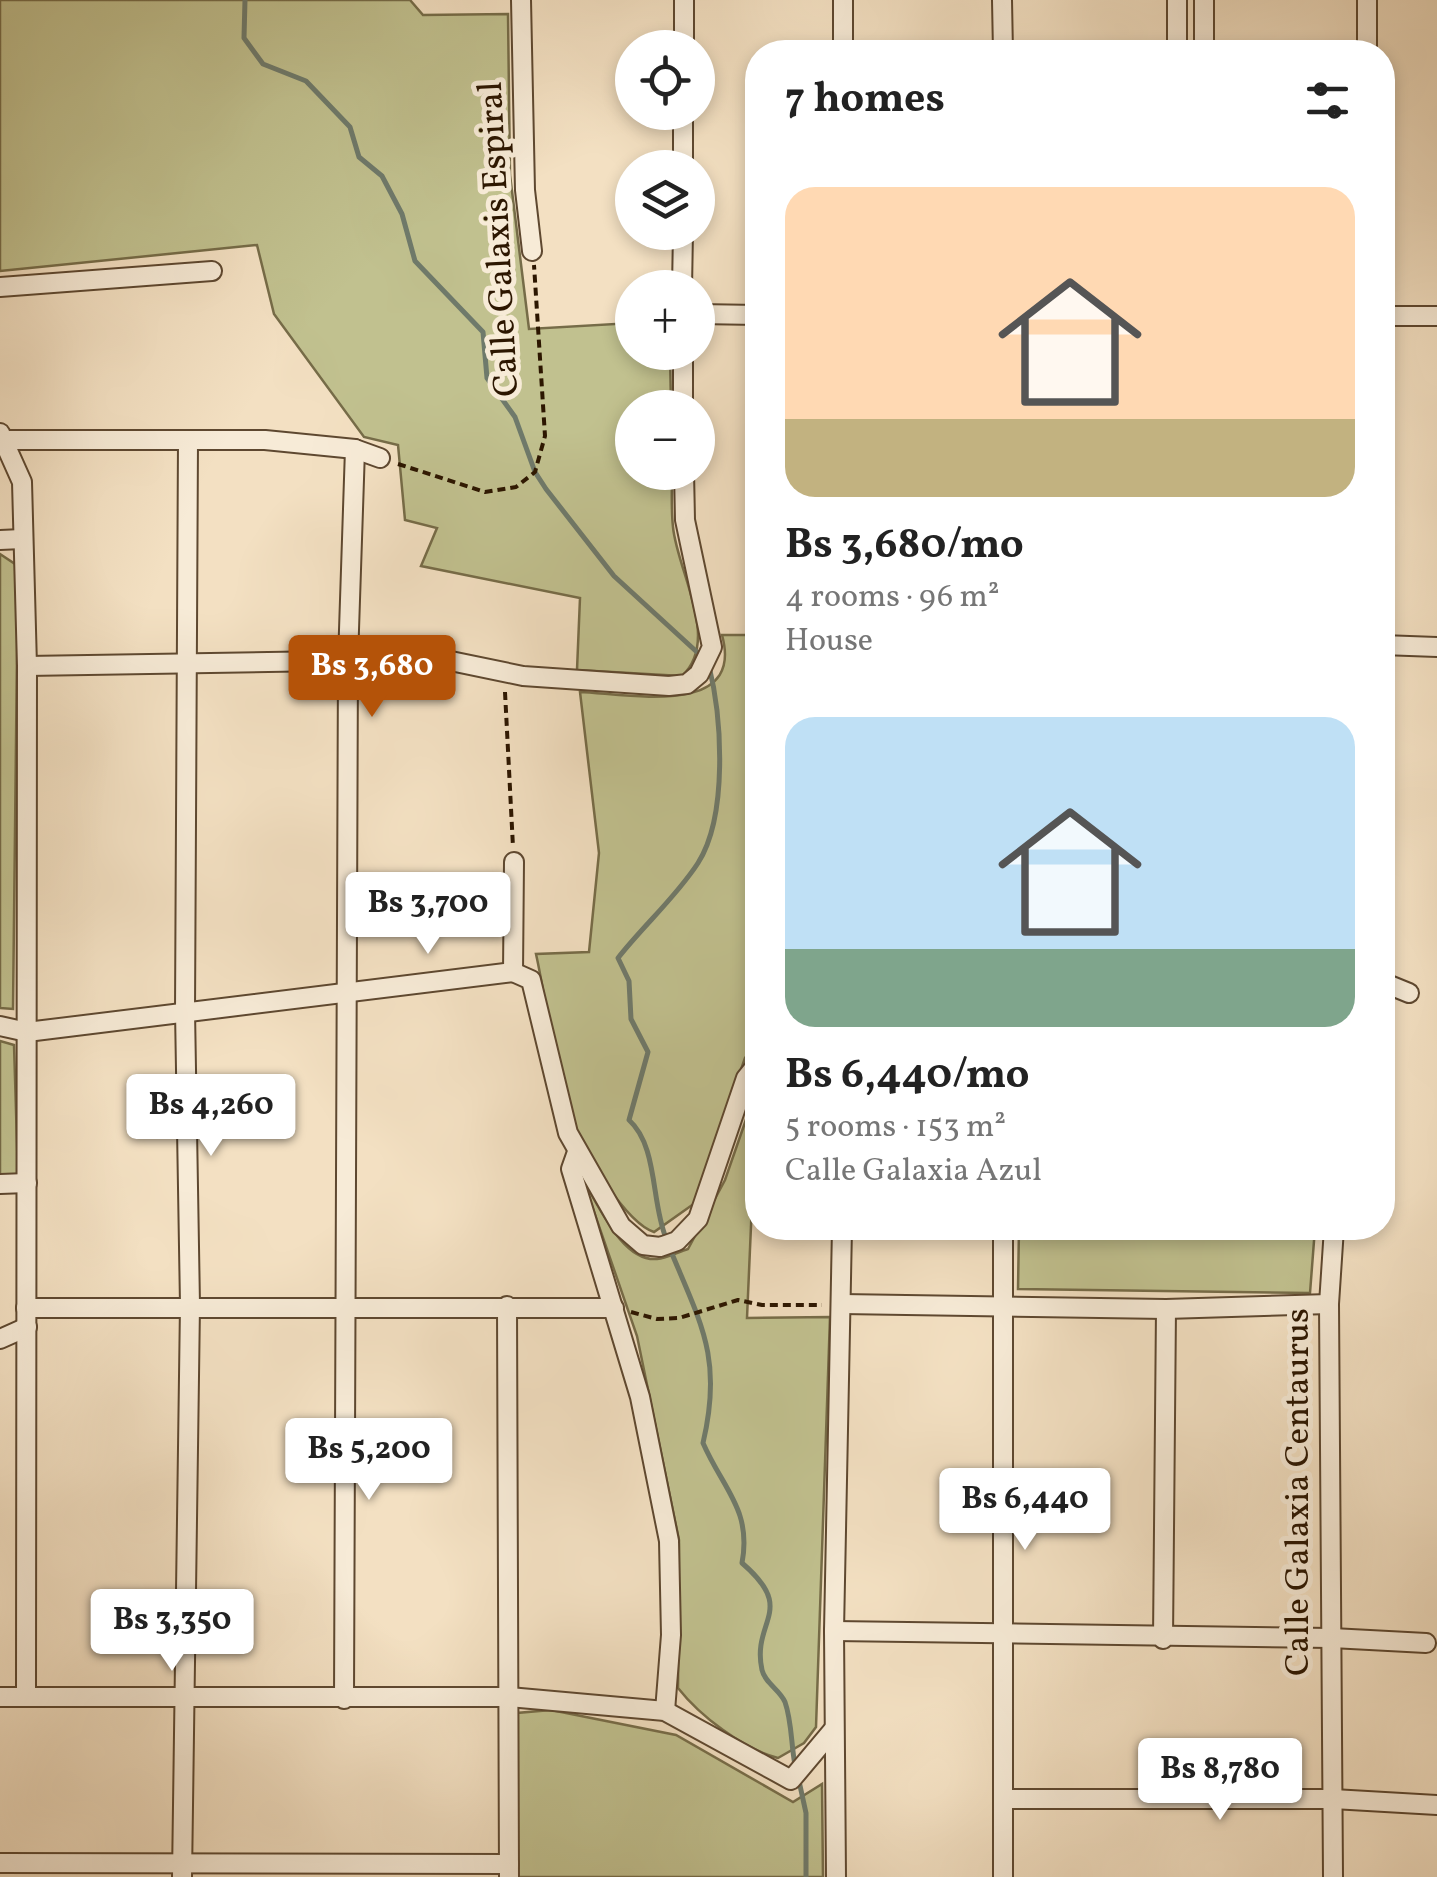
<!DOCTYPE html>
<meta charset="utf-8">
<style>
body{margin:0;font-family:Vollkorn,serif;background:#f2f2f2;color:#222;height:100vh;display:flex;flex-direction:column;font-size:38px;white-space:nowrap}
*{box-sizing:border-box;margin:0}
p{font-size:32px;color:#767676}
.icon{flex:none;width:55px;height:55px;fill:none;stroke:currentColor;stroke-width:2;stroke-linecap:round;stroke-linejoin:round}
.map{position:relative;flex:1;overflow:hidden}
.details{position:absolute;left:745px;top:40px;width:650px;height:1200px;display:flex;flex-direction:column;background:#fff;border-radius:40px;box-shadow:0 5px 15px #0003}
.details>*{flex:none}
.fabs{position:absolute;left:615px;top:30px;display:grid;gap:20px}
.fabs a{display:grid;place-items:center;width:100px;height:100px;border-radius:50%;background:#fff;box-shadow:0 5px 15px #0003;font-size:50px}
.price{position:absolute;translate:-50% -85px;padding:0 22px;border-radius:10px;background:#fff;color:#222;font-size:32px;line-height:65px;filter:drop-shadow(0 2px 5px #0008)}
.price::after{content:'';position:absolute;left:50%;top:60px;width:30px;height:22px;margin-left:-15px;background:inherit;clip-path:polygon(0 0,100% 0,50% 100%)}
.price.current{background:#b45309;color:#fff}
ul{padding:0;list-style:none}
li{display:grid;align-content:center;gap:20px;height:530px;padding:0 40px}
li span{display:grid;place-items:center;height:310px;border-radius:30px;color:#555}
li>.icon{margin-inline-start:auto}
span .icon{width:180px;height:180px;fill:#fffc;stroke-width:1}
li b{font-size:42px}
h2{display:flex;justify-content:space-between;align-items:center;height:120px;padding:0 40px;font-size:42px}
.map>svg:first-child{display:block}
.green{fill:#c1c18f;stroke:#766c48;stroke-width:2.5}
.lines{fill:none;stroke-linecap:round;stroke-linejoin:round}
.stream{stroke:#6f7a6b;stroke-width:5}
.minor-casing{stroke:#5e4830;stroke-width:22}
.path{stroke:#2c1600;stroke-width:4;stroke-dasharray:8 5;stroke-linecap:butt}
.minor{stroke:#f7ebd7;stroke-width:18}
.labels{text-anchor:middle;dominant-baseline:central;stroke-width:10;stroke-linejoin:round;paint-order:stroke}
.street-label{font-size:35px;fill:#2c1600;stroke:#f7ebd7}
</style>
<div class="map">
<svg width="1437" height="1877" viewBox="0 0 1437 1877">
<rect width="100%" height="100%" fill="#f3e0c2"/>
<filter id="stains"><feTurbulence type="fractalNoise" baseFrequency=".002" numOctaves="4"/><feColorMatrix values="0 0 0 0 .2 0 0 0 0 .09 0 0 0 0 .02 0 0 0 .5 -.17"/></filter>
<radialGradient id="worn" r=".72"><stop offset=".6" stop-color="#630" stop-opacity="0"/><stop offset="1" stop-color="#630" stop-opacity=".3"/></radialGradient>
<g class="green">
<path d="M0,0H410L423,15L508,14L510,175L529,329L632,323V352L670,353L671,407L632,408V472L672,473C672,491 671,509 673,527C677,571 721,640 682,676L577,670L580,598L421,566L437,528L405,520L398,445L364,437L274,314L257,245L0,271Z"/>
<polygon points="0,554 18,566 13,1009 0,1008"/>
<path d="M722,635H757V1044L745,1058L695,1203L654,1232C626,1223 583,1152 572,1123C555,1079 547,1003 536,954L589,952L599,853L580,692C629,694 745,718 722,635Z"/>
<polygon points="0,1041 14,1045 18,1176 0,1177"/>
<path d="M757,1088L747,1318L830,1317L816,1727L804,1743L778,1758C743,1749 700,1716 678,1688L679,1540L637,1336L583,1180C599,1205 622,1262 657,1259C667,1258 678,1252 688,1249L725,1180Z"/>
<polygon points="1019,1228 1315,1228 1310,1293 1018,1289"/>
<polygon points="551,1710 676,1735 793,1802 822,1784 823,1877 517,1877 517,1713"/>
</g>
<g class="lines">
<g class="stream">
<polyline points="245,0 244,38 263,64 306,81 350,127 359,157 382,176 402,214 415,261 483,332 487,378 515,417 535,472 546,489 614,576 698,653"/>
<path d="M666,1238C651,1202 658,1146 629,1120L648,1052L631,1019L629,981L618,958C643,926 676,897 698,863C728,816 722,718 709,666"/>
<path d="M670,1249C701,1324 723,1358 703,1443C723,1489 752,1510 742,1563C798,1611 751,1620 762,1670C765,1683 780,1690 785,1702C792,1722 791,1745 795,1765"/>
<polyline points="799,1781 806,1813 806,1877"/>
</g>
<g class="minor-casing">
<g id="minor">
<polyline points="521,0 525,190 532,251"/>
<polyline points="1002,0 1003,52"/>
<polyline points="684,48 684,0"/>
<polyline points="843,52 843,0"/>
<polyline points="1177,52 1177,0"/>
<polyline points="1204,52 1204,0"/>
<polyline points="1367,52 1367,0"/>
<polyline points="683,168 683,112"/>
<polyline points="0,287 212,271"/>
<polyline points="682,288 683,232"/>
<polyline points="698,314 758,315"/>
<polyline points="1382,316 1437,316"/>
<polyline points="683,352 683,408"/>
<polyline points="0,433 22,482 27,666 26,1697"/>
<polyline points="3,440 265,440 355,449 380,458"/>
<polyline points="0,540 22,539"/>
<polyline points="1382,645 1437,647"/>
<polyline points="27,666 441,659 523,676 669,686 687,684 699,674 712,647 685,520 684,472"/>
<polyline points="513,972 531,980 568,1133 621,1226 643,1245 660,1247 677,1241 698,1219 746,1078 758,1063"/>
<polyline points="513,972 514,862"/>
<polyline points="1382,982 1409,993"/>
<polyline points="0,1026 27,1032 513,972"/>
<polyline points="577,1152 571,1169 640,1397 669,1541 671,1635 665,1711"/>
<polyline points="0,1184 27,1183"/>
<polyline points="842,1304 1166,1309 1329,1304"/>
<polyline points="507,1306 509,1877"/>
<polyline points="26,1308 614,1308"/>
<polyline points="0,1339 27,1327"/>
<polyline points="834,1631 1332,1638 1426,1643"/>
<polyline points="1163,1639 1166,1309"/>
<polyline points="0,1697 509,1697 665,1711 791,1780 833,1730"/>
<polyline points="344,1699 348,660 355,449"/>
<polyline points="1005,1799 1333,1799 1437,1805"/>
<polyline points="0,1863 509,1864"/>
<polyline points="182,1877 190,1305 185,1011 188,441"/>
<polyline points="836,1877 834,1631 842,1228"/>
<polyline points="1003,1877 1003,1228"/>
<polyline points="1333,1877 1329,1304 1334,1228"/>
</g>
</g>
<g class="path">
<polyline points="398,464 485,492 516,487 535,472 545,436 534,265"/>
<polyline points="505,692 513,847"/>
<polyline points="631,1312 657,1319 679,1318 738,1300 762,1305 822,1305"/>
</g>
<use href="#minor" class="minor"/>
</g>
<g class="labels">
<g class="street-label">
<text transform="translate(500 239) rotate(-93)">Calle Galaxis Espiral</text>
<text transform="translate(1299 1492) rotate(-90)">Calle Galaxia Centaurus</text>
</g>
</g>
<rect width="100%" height="100%" filter="url(#stains)"/>
<rect width="100%" height="100%" fill="url(#worn)"/>
</svg>
<div class="fabs">
<a><svg class="icon" aria-label="locate" viewBox="0 0 24 24"><circle cx="12" cy="12" r="6"/><path d="M12 2v4M12 18v4M2 12h4M18 12h4"/></svg></a>
<a><svg class="icon" aria-label="layers" viewBox="0 0 24 24"><path d="M12 4l9 5-9 5-9-5zM3 14l9 5 9-5"/></svg></a>
<a>+</a>
<a>−</a>
</div>
<b class="price current" style="left:372px;top:720px">Bs 3,680</b>
<b class="price" style="left:428px;top:957px">Bs 3,700</b>
<b class="price" style="left:211px;top:1159px">Bs 4,260</b>
<b class="price" style="left:369px;top:1503px">Bs 5,200</b>
<b class="price" style="left:1025px;top:1553px">Bs 6,440</b>
<b class="price" style="left:172px;top:1674px">Bs 3,350</b>
<b class="price" style="left:1220px;top:1823px">Bs 8,780</b>
<section class="details">
<h2>7 homes<svg class="icon" aria-label="filters" viewBox="0 0 24 24"><path d="M4 7h16M4 17h16"/><circle cx="9" cy="7" r="2"/><circle cx="15" cy="17" r="2"/></svg></h2>
<ul>
<li><span style="background:linear-gradient(#ffd9b3 75%,#c2b280 0)"><svg class="icon" aria-label="home" viewBox="0 0 24 24"><path d="M3 11l9-7 9 7M6 9v11h12V9"/></svg></span><div><b>Bs 3,680/mo</b><p>4 rooms · 96 m²</p><p>House</p></div></li>
<li><span style="background:linear-gradient(#bfe0f5 75%,#7fa58c 0)"><svg class="icon" aria-label="home" viewBox="0 0 24 24"><path d="M3 11l9-7 9 7M6 9v11h12V9"/></svg></span><div><b>Bs 6,440/mo</b><p>5 rooms · 153 m²</p><p>Calle Galaxia Azul</p></div></li>
</ul>
</section>
</div>
